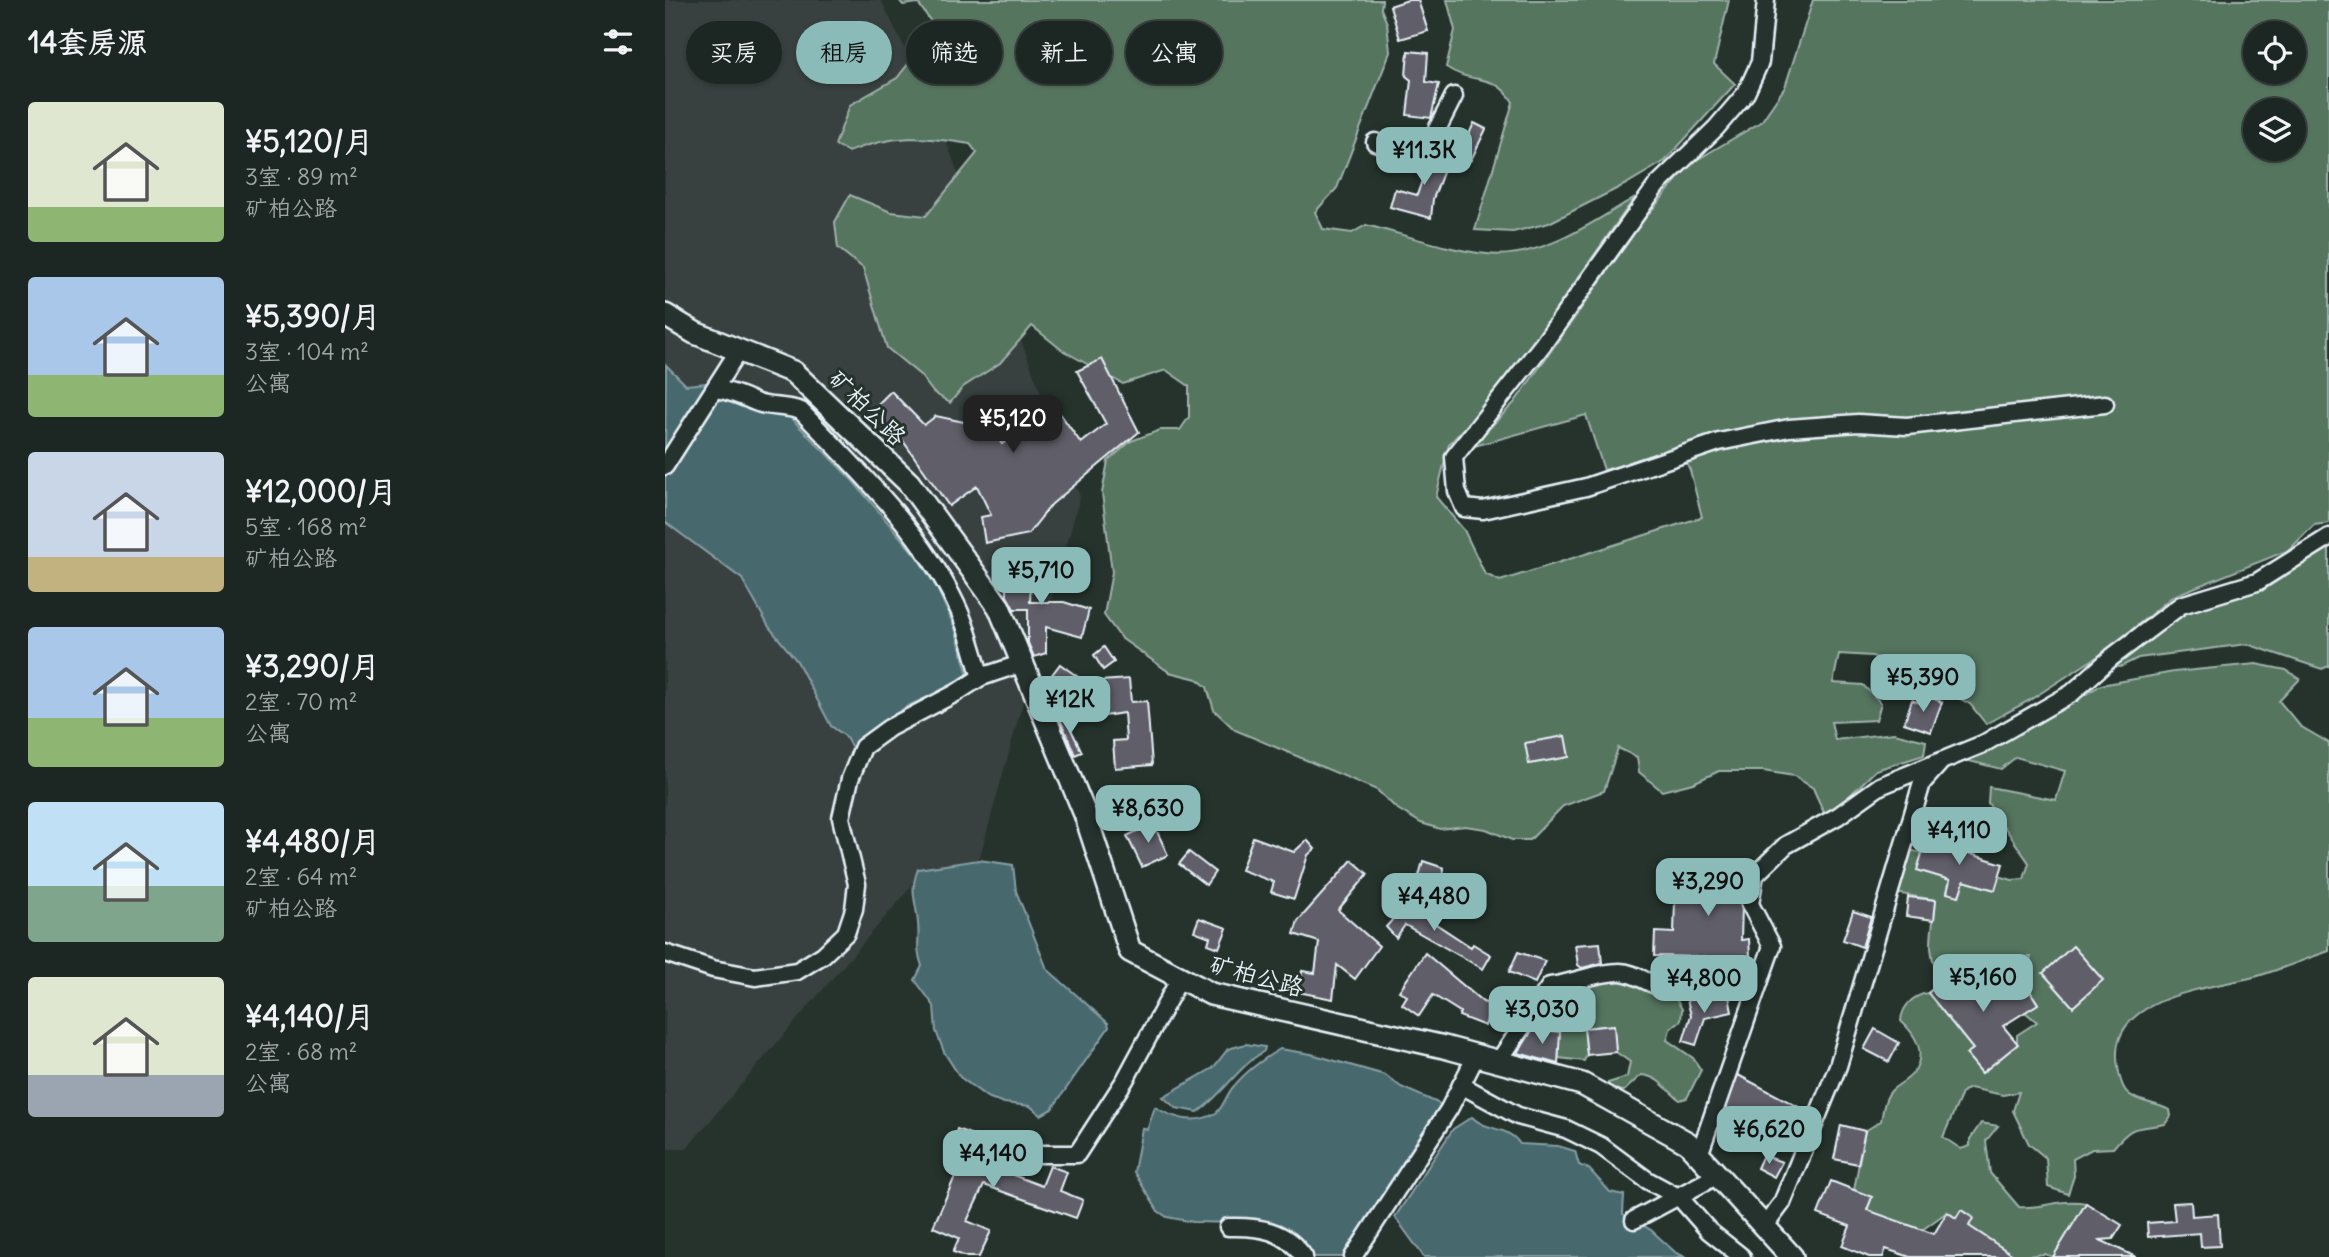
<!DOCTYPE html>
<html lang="zh">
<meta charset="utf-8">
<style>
body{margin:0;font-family:Delius,"LXGW WenKai TC",sans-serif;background:#29322f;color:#f1f3f6;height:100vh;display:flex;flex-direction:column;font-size:26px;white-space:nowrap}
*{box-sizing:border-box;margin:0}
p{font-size:23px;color:#a0a5a5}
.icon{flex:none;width:38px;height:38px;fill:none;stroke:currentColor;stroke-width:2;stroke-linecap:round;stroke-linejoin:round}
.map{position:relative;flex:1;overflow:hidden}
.drawer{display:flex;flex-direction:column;background:#1c2622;width:665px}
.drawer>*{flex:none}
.top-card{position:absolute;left:21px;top:21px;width:665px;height:63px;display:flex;gap:14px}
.fabs{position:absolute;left:1578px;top:21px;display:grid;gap:14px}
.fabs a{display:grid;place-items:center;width:63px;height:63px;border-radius:50%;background:#1c2622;box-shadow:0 2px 5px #0004,0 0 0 2px #3a4340;font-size:35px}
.price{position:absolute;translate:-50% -60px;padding:0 16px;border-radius:14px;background:#8bbbb9;color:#111;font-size:23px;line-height:46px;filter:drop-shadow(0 2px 4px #0008)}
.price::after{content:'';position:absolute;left:50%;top:42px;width:21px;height:16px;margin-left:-10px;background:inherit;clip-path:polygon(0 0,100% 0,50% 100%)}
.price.active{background:#222;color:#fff}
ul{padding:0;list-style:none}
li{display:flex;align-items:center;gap:21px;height:175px;padding:0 28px}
li span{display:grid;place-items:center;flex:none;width:196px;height:140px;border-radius:7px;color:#555}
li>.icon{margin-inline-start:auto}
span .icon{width:84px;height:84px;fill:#fffc;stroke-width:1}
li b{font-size:30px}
h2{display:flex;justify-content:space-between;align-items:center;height:84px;padding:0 28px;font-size:30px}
.chip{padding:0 24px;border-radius:32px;background:#1c2622;box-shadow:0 2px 5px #0004,0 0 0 2px #3a4340;font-size:24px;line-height:63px}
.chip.active{background:#8bbbb9;color:#111}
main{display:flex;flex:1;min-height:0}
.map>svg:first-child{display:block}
.built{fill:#38403f}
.green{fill:#54745e;stroke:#9eb2ab;stroke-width:2;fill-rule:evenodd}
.water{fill:#47696d;stroke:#879fa5;stroke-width:2}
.building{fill:#615e69;stroke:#e8f1f8;stroke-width:2}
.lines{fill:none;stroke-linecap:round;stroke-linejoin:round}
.minor-casing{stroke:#e8f1f8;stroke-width:21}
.tertiary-casing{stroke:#e8f1f8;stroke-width:26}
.minor{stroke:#26332d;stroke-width:16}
.tertiary{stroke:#26332d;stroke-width:21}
.labels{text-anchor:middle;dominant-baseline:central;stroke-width:6;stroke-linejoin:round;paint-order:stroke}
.street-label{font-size:24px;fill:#e8f1f8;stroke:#26332d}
</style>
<main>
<section class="drawer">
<h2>14套房源<svg class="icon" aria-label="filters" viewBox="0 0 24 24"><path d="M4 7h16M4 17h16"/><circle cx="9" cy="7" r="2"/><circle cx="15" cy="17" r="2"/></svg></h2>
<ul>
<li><span style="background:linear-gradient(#dfe7d0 75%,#8fb573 0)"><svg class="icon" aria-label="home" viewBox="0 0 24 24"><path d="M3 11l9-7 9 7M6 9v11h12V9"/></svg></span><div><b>¥5,120/月</b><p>3室 · 89 m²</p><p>矿柏公路</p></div></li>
<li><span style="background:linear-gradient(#a9c7e8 70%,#8fb573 0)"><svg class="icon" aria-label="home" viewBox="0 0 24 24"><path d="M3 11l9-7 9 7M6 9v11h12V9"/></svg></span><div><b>¥5,390/月</b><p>3室 · 104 m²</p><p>公寓</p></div></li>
<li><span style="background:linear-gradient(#c9d6e8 75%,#c2b280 0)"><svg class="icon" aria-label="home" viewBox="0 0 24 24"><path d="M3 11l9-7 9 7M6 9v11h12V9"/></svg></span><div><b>¥12,000/月</b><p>5室 · 168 m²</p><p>矿柏公路</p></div></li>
<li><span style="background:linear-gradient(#a9c7e8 65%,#8fb573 0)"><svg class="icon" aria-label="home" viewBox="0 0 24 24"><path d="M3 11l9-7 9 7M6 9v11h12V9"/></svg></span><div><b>¥3,290/月</b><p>2室 · 70 m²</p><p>公寓</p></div></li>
<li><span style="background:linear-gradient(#bfe0f5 60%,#7fa58c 0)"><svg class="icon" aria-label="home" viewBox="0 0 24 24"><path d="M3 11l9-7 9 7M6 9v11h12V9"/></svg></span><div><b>¥4,480/月</b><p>2室 · 64 m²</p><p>矿柏公路</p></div></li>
<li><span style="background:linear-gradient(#dfe7d0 70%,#9aa5b1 0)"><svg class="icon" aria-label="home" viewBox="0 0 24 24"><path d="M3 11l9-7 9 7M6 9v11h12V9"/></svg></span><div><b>¥4,140/月</b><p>2室 · 68 m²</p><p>公寓</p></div></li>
</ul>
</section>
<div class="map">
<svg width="1664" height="1257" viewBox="0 0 1664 1257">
<rect width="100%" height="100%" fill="#26332d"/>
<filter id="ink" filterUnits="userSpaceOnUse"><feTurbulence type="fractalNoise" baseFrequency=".0143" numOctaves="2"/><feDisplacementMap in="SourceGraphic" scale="14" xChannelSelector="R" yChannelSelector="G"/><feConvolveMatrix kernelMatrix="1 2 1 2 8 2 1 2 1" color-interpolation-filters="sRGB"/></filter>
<g filter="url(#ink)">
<polygon class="built" points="0,0 216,0 266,101 415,497 314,860 253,869 246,887 21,1149 0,1149"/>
<g class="green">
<path d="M234,0H717L716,9L722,23L725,52L672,188L650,212L658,229L687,233L701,225C737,234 787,251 822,254C874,260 928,223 970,197L828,399L784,444L771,497L799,530L820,574L835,581L1037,517L1025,470L1015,449L939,470L921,415L806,447L849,403L981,217L1025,164L1096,122L1120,87L1148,0H1664V523L1649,525L1624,550L1508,596L1441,651L1365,700L1321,724L1305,704L1234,666L1207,656L1174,654L1168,683L1198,685L1216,703L1211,720L1166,722L1170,740L1229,733L1261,741L1259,755L1211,770L1169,811L1159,813L1148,788L1129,776L1098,771H1054L1028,783L997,791L974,772L972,757L953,748L939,791L898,806L865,840H847L821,829L800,826L775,829L756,823L731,808L712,790L570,730L549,710L542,687L532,679L504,672L456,638L439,615L447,572L437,493L443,461L466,441L495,430H515L524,417V386L501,370L458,384L397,350L367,326L335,363L298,387L285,403L268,392L255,375L222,348L198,268L173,248L170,222L185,195L226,212L261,216L312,153L305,144C258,136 228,134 183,152L170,145L185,105L232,78L271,29L253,3L238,5ZM1591,33H1629V72H1591ZM1591,110H1629V149H1591Z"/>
<path d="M782,0H1064L1049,64L1070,84L1000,161L961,184L884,223L848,232L810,230L848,102C829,71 809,86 781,67L790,30Z"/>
<polygon points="1664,546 1664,666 1657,669 1582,644 1473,658 1455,667 1447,666 1500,625 1518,614 1579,593 1597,591"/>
<path d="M1591,664L1621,670L1635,679L1614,701L1635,726L1664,743V951C1640,959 1617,969 1593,976C1551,988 1448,994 1452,1058C1456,1105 1469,1095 1505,1110L1506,1116L1500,1124C1471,1130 1470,1122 1448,1148L1427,1149L1408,1159L1409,1176L1403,1194L1383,1187L1381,1158L1364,1144L1348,1111L1354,1092L1338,1095L1305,1088L1298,1091L1278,1137L1296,1149L1305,1146V1139L1316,1123L1333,1126L1321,1141L1325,1173L1354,1207C1378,1209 1395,1198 1421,1203L1388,1257L1379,1254L1351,1257L1304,1226L1308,1217L1296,1210L1291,1218L1282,1212L1257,1230L1200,1216L1207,1197L1189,1190L1200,1131L1216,1121C1218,1111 1219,1098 1227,1090C1233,1084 1242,1081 1248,1073C1262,1054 1251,1035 1236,1021C1237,1006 1249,995 1263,993L1308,1049L1302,1054L1317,1073L1352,1044V1035L1372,1022L1360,1012L1373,1003L1359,983L1366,957H1350L1305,985L1292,969L1279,980C1258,957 1268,928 1271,900L1230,893L1244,850L1257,853L1285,880L1282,892L1294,896L1299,881L1330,890L1334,876L1347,880L1359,879L1364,863L1323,803L1324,787L1391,800L1400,771L1351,757L1336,769L1300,760L1369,726L1436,685L1509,672Z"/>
<path d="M937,974L1004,988L1017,1009L1016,1020L1005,1029L1002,1040L1028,1058L1036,1070L1022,1098L1015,1100C1001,1090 994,1076 976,1075L959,1091L945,1090L943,1083L962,1077L965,1062L951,1052L948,1025L919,1028L922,1055L919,1061L894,1058C894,1050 893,1039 895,1031C899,1017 925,983 937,974Z"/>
</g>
<g class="water">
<polygon points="1,365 21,385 43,383 0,453"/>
<polygon points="53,393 76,400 83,410 121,413 188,481 252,557 271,586 290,628 304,679 243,706 213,725 187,748 180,736 166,726 132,661 104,627 77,579 0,522 0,478"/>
<path d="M314,860L348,865L351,891L382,969L443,1023L444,1027L387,1109L376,1115L365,1106L339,1103L322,1097L295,1077L279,1052L271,1031L269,1006L250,980L257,966C250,947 255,941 253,923C251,899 244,893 253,869Z"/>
<path d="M581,1044L600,1047L599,1051C572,1068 557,1095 533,1112L511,1108L498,1097L548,1068L563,1049Z"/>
<path d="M615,1049L646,1054L720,1075L736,1087L782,1107L683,1257H639L631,1242L572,1223L528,1222L502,1217L493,1211L469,1172L477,1128L482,1130L490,1107C509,1119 530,1125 551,1113C558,1108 562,1093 569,1086C581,1071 598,1059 615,1049Z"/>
<path d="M807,1117C822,1132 842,1125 855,1144L893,1146L910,1151L914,1165L924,1169L945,1192L959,1195L958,1214L986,1230L1011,1253L1021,1257H759L730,1217L788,1129Z"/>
</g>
<g class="building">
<polygon points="743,0 753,0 763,31 735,39 725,6"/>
<polygon points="743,51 763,53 761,82 774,84 766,118 742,115 746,80 741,76"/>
<polygon points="809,123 821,129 806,160 795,154"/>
<polygon points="776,145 787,149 768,199 766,218 725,207 730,189 752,195 763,163"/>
<polygon points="437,359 474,432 387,504 363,534 320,543 316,517 326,515 312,486 284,506 231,431 228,434 206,411 226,391 259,425 271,416 313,425 326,428 337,444 389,405 416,443 441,424 412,371"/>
<polygon points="342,557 367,557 365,602 399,602 424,610 417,637 381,627 381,653 369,657 363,643 363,609 349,609 342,596"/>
<polygon points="439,647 449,662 438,670 429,655"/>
<polygon points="395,664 420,682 464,679 466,702 482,701 487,765 450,768 448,741 461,740 459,713 413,720 388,702 380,684"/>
<polygon points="1264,697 1277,702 1266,732 1239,723 1247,700 1261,705"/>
<polygon points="399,715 417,752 410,755 394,717"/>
<polygon points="900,736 904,757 864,764 860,743"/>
<polygon points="488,823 503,855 477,867 462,836"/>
<polygon points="588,837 629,852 642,840 650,849 643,855 629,899 606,892 609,882 576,870"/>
<polygon points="1261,840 1338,864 1330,890 1299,881 1294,896 1282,893 1285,880 1252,870"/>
<polygon points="524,852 550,872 541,885 514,864"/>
<polygon points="687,860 703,874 673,910 714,946 690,979 672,965 668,999 633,992 637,971 650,973 654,942 629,934 633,921"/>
<polygon points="758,861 779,868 778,876 788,877 779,895 751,887"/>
<polygon points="1024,867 1078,869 1076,940 1084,939 1085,957 1042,960 1041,957 989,956 990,932 1009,933 1010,900 1023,900"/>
<polygon points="1243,897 1271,900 1269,920 1241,916"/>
<polygon points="739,900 745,906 747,900 771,924 806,947 808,944 826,955 818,969 740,925 731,938 721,927 728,919 724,915"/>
<polygon points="1188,911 1206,917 1197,947 1178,940"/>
<polygon points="534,918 562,928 554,948 543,944 545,937 529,931"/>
<polygon points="935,943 937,963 917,968 913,965 910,945"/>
<polygon points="1408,946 1438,980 1408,1007 1378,973"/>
<polygon points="853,952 880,961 870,983 844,972"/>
<polygon points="760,953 818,1002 827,1005 820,1026 794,1016 795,1012 768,995 754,1016 737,1004 742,996 734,991"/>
<polygon points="1292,969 1305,986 1329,969 1345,992 1361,985 1373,1004 1338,1026 1353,1044 1317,1073 1301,1054 1308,1049 1263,993"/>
<polygon points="1064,996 1067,1012 1040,1018 1031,1045 1018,1041 1026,1015 1022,1000"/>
<polygon points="949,1025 951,1052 922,1055 919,1028"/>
<polygon points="868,1029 895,1032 893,1064 853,1053"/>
<polygon points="1210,1029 1234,1043 1224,1062 1199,1049"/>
<polygon points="1073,1075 1143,1112 1123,1149 1103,1145 1106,1140 1059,1115"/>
<polygon points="1176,1125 1200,1131 1193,1164 1169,1159"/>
<polygon points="292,1129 349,1151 348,1175 377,1186 385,1166 402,1172 395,1191 418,1200 411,1218 319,1185 302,1221 326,1231 314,1257 302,1257 288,1252 294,1238 268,1227 295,1165 291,1163 294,1154 285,1151"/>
<polygon points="1098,1155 1117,1162 1109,1177 1092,1168"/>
<polygon points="1166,1181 1207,1197 1202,1210 1269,1234 1282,1212 1291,1218 1296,1210 1308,1218 1304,1226 1351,1257 1245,1257 1221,1249 1218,1257 1204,1257 1177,1246 1185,1226 1153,1214"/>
<polygon points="1526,1202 1527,1216 1553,1214 1555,1246 1536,1247 1535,1233 1483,1237 1482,1223 1510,1221 1508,1203"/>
<polygon points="1421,1203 1457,1225 1448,1239 1435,1240 1471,1257 1388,1257"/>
</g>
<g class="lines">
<g class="minor-casing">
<g id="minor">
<polyline points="1101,0 1095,62 1081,93 1051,128 992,185 878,344 789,457 792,491 799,508 818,510 921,487 1054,442 1124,428 1193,423 1242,426 1440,404"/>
<polyline points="710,142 748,157 760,153 789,96"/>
<path d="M51,389C65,391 77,396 90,402C103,408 121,405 136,411C192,469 257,531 292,606C303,628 308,653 316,677L325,674"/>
<polyline points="0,466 74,350"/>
<polyline points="0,953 48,969 90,977 132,971 158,955 181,933 189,909 192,884 176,818 185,779 198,747 224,728 291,693 316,677 358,663"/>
<path d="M833,1062L885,986C908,983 932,972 955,972C970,972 985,986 1001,988C1032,992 1063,984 1094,983"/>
<polyline points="796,1085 853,1116 901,1129 936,1146 982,1180 1015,1198 1044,1231 1077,1257"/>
<polyline points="359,1154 412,1154 460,1080 515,978"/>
<polyline points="1034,1155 1107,946 1085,904 1090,875 1121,845 1173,816 1215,786 1318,744 1407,693 1447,657 1516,605 1592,582 1664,537"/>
<polyline points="969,1220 1053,1175"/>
<path d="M563,1227C594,1226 621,1230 639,1257"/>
<polyline points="1099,1227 1117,1203 1173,1066 1257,783 1274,764"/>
<polyline points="688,1257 784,1109 811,1056"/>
</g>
</g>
<g class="tertiary-casing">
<polyline id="tertiary" points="0,315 30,333 128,372 244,483 334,607 420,814 465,951 546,994 779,1047 917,1084 1023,1143 1127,1257"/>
</g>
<use href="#minor" class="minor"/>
<use href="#tertiary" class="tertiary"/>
</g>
</g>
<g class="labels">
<g class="street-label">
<text transform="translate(203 407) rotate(44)">矿柏公路</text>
<text transform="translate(592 975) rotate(15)">矿柏公路</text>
</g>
</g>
</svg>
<div class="fabs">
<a><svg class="icon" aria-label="locate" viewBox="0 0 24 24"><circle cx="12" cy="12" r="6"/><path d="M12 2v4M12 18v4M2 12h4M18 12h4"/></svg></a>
<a><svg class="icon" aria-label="layers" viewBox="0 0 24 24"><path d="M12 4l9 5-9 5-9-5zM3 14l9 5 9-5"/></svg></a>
</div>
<b class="price" style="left:759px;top:187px">¥11.3K</b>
<b class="price active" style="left:348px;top:455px">¥5,120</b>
<b class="price" style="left:376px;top:607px">¥5,710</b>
<b class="price" style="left:1258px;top:714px">¥5,390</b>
<b class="price" style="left:405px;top:736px">¥12K</b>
<b class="price" style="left:483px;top:845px">¥8,630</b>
<b class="price" style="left:1294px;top:867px">¥4,110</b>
<b class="price" style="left:1043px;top:918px">¥3,290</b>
<b class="price" style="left:769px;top:933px">¥4,480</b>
<b class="price" style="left:1318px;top:1014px">¥5,160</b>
<b class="price" style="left:1039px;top:1015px">¥4,800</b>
<b class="price" style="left:877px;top:1046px">¥3,030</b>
<b class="price" style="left:1104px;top:1166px">¥6,620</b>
<b class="price" style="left:328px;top:1190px">¥4,140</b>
<div class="top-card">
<a class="chip">买房</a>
<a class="chip active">租房</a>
<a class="chip">筛选</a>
<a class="chip">新上</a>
<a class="chip">公寓</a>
</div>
</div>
</main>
